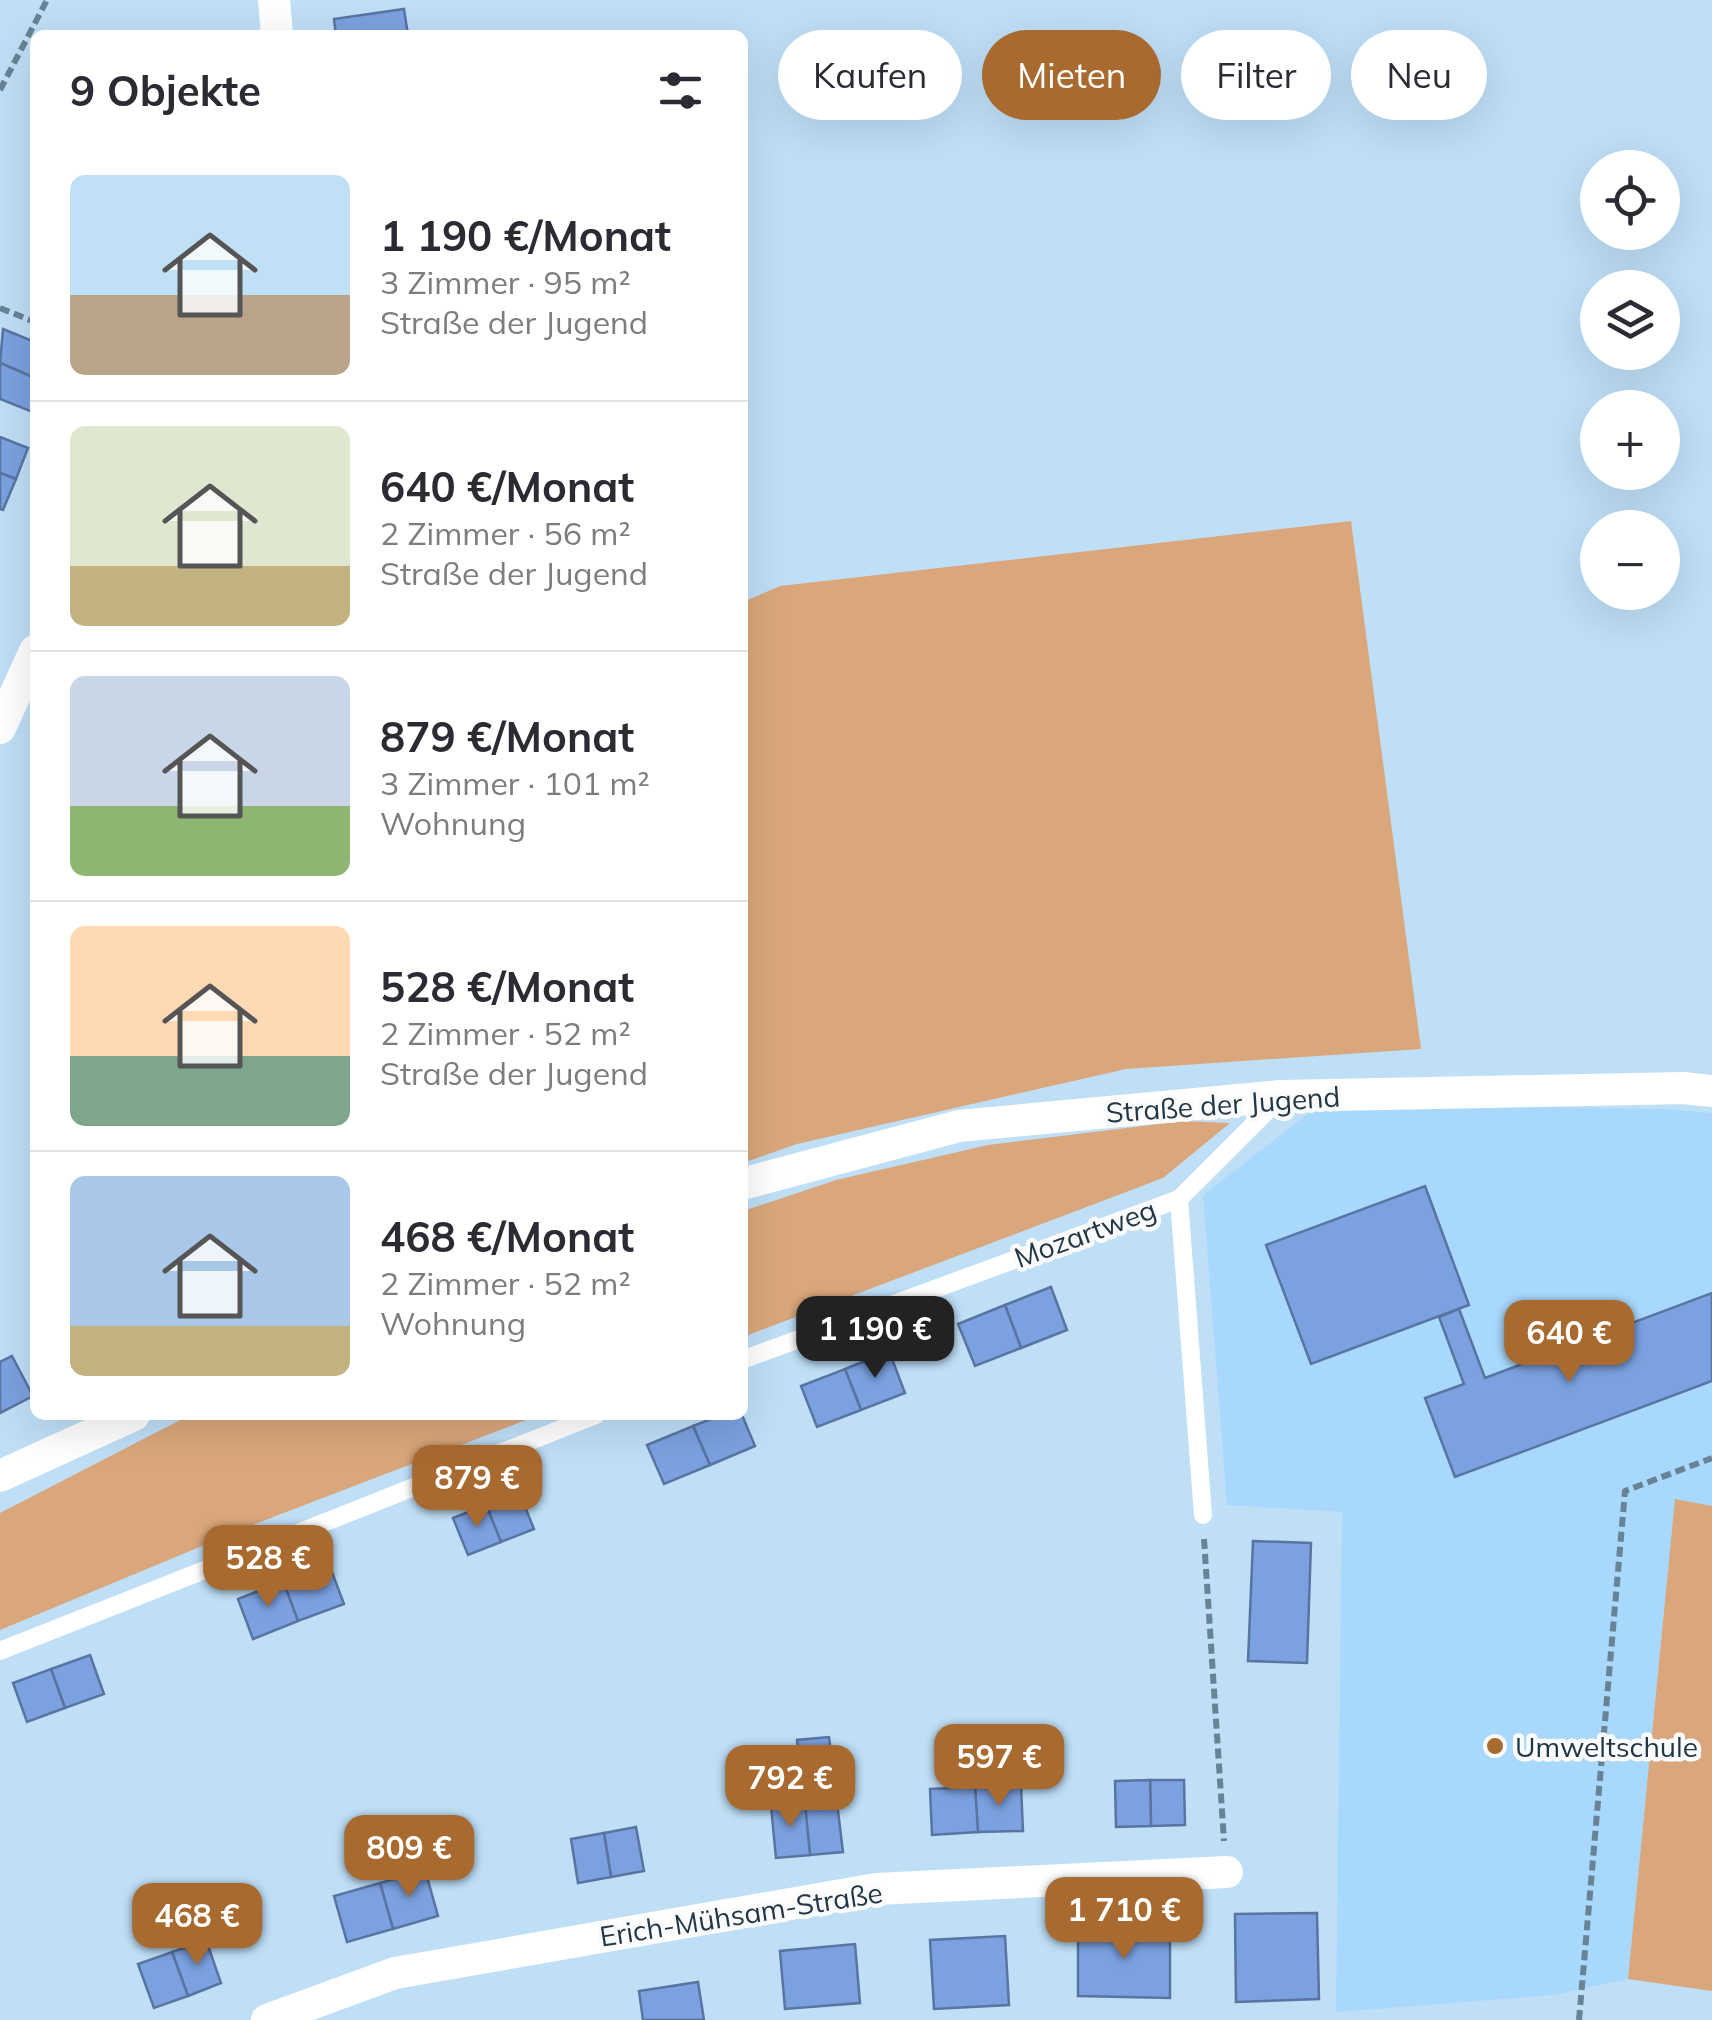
<!DOCTYPE html>
<html lang="de">
<meta charset="utf-8">
<style>
body{margin:0;font-family:Mulish,sans-serif;background:#f7f7f7;color:#2b2b33;height:100vh;display:flex;flex-direction:column;font-size:38px;white-space:nowrap}
*{box-sizing:border-box;margin:0}
p{font-size:32px;color:#7c7c81}
.icon{flex:none;width:55px;height:55px;fill:none;stroke:currentColor;stroke-width:2;stroke-linecap:round;stroke-linejoin:round}
.map{position:relative;flex:1;overflow:hidden}
.panel{position:absolute;left:30px;top:30px;width:718px;height:1390px;display:flex;flex-direction:column;background:#fff;border-radius:15px;box-shadow:0 10px 40px #0002}
.panel>*{flex:none}
.hud{position:absolute;left:778px;top:30px;width:782px;height:90px;display:flex;gap:20px}
.controls{position:absolute;left:1580px;top:150px;display:grid;gap:20px}
.controls a{display:grid;place-items:center;width:100px;height:100px;border-radius:50%;background:#fff;box-shadow:0 10px 40px #0002;font-size:50px}
.price{position:absolute;translate:-50% -85px;padding:0 22px;border-radius:20px;background:#a96a30;color:#fff;font-size:32px;line-height:65px;filter:drop-shadow(0 2px 5px #0008)}
.price::after{content:'';position:absolute;left:50%;top:60px;width:30px;height:22px;margin-left:-15px;background:inherit;clip-path:polygon(0 0,100% 0,50% 100%)}
.price.selected{background:#222;color:#fff}
ul{padding:0;list-style:none}
li{display:flex;align-items:center;gap:30px;height:250px;padding:0 40px}
li+li{border-top:2px solid #e1e1e2}
li span{display:grid;place-items:center;flex:none;width:280px;height:200px;border-radius:15px;color:#555}
li>.icon{margin-inline-start:auto}
span .icon{width:120px;height:120px;fill:#fffc;stroke-width:1}
li b{font-size:42px}
h2{display:flex;justify-content:space-between;align-items:center;height:120px;padding:0 40px;font-size:42px}
.tag{padding:0 35px;border-radius:45px;background:#fff;box-shadow:0 10px 40px #0002;font-size:35px;line-height:90px}
.tag.selected{background:#a96a30;color:#fff}
.map>svg:first-child{display:block}
.built{fill:#a8d8fc}
.green{fill:#daa77c}
.building{fill:#7ba1e0;stroke:#5974a1;stroke-width:2.5}
.lines{fill:none;stroke-linecap:round;stroke-linejoin:round}
.path{stroke:#688396;stroke-width:6;stroke-dasharray:10 5;stroke-linecap:butt}
.service{stroke:#fff;stroke-width:18}
.minor{stroke:#fff;stroke-width:32}
.poi-dot{fill:#a96a30;stroke:#fbfbfb;stroke-width:4}
.labels{text-anchor:middle;dominant-baseline:central;stroke-width:9;stroke-linejoin:round;paint-order:stroke}
.street-label{font-size:28px;fill:#213746;stroke:#fbfbfb}
.poi-label{font-size:28px;fill:#213746;stroke:#fbfbfb;text-anchor:start}
</style>
<div class="map">
<svg width="1712" height="2020" viewBox="0 0 1712 2020">
<rect width="100%" height="100%" fill="#bfdff7"/>
<polygon class="built" points="1321,1104 1665,1109 1712,1113 1712,1506 1675,1500 1628,1979 1554,1995 1336,2012 1342,1512 1227,1505 1203,1195"/>
<g class="green">
<polygon points="1351,521 1421,1049 1126,1069 797,1144 743,1163 743,602 780,586"/>
<polygon points="1184,1121 1230,1123 1163,1178 743,1337 743,1211 836,1180 988,1145"/>
<polygon points="190,1415 539,1415 255,1524 0,1630 0,1513"/>
<polygon points="1675,1499 1712,1506 1712,1991 1628,1979"/>
</g>
<g class="building">
<polygon points="404,9 408,35 336,35 334,19"/>
<polygon points="3,329 35,342 35,378 0,363"/>
<polygon points="0,363 35,378 35,413 0,399"/>
<polygon points="0,437 28,448 16,479 0,473"/>
<polygon points="0,473 16,479 3,510 0,509"/>
<polygon points="1425,1186 1469,1305 1311,1364 1266,1245"/>
<polygon points="1051,1287 1067,1330 1021,1348 1005,1305"/>
<polygon points="1712,1293 1712,1381 1455,1477 1425,1398 1464,1384 1439,1317 1459,1309 1485,1378"/>
<polygon points="1005,1305 1021,1348 975,1366 958,1324"/>
<polygon points="889,1351 905,1393 861,1410 845,1369"/>
<polygon points="12,1356 33,1396 0,1413 0,1362"/>
<polygon points="845,1369 861,1410 817,1427 801,1386"/>
<polygon points="721,1415 742,1415 755,1446 710,1465 693,1426"/>
<polygon points="693,1426 710,1465 664,1484 647,1445"/>
<polygon points="519,1492 534,1529 501,1542 486,1505"/>
<polygon points="486,1505 501,1542 468,1555 453,1518"/>
<polygon points="1253,1541 1311,1543 1307,1663 1248,1661"/>
<polygon points="329,1564 344,1604 298,1621 283,1581"/>
<polygon points="283,1581 298,1621 253,1639 238,1599"/>
<polygon points="90,1655 104,1694 65,1708 51,1669"/>
<polygon points="51,1669 65,1708 27,1722 13,1683"/>
<polygon points="829,1737 843,1852 810,1855 797,1740"/>
<polygon points="1150,1780 1184,1780 1185,1825 1151,1826"/>
<polygon points="1150,1780 1151,1826 1116,1827 1115,1781"/>
<polygon points="1021,1785 1023,1831 978,1832 975,1787"/>
<polygon points="975,1787 978,1832 932,1835 930,1789"/>
<polygon points="805,1803 810,1855 776,1858 771,1806"/>
<polygon points="636,1827 644,1871 611,1877 604,1833"/>
<polygon points="604,1833 611,1877 578,1883 571,1839"/>
<polygon points="425,1870 438,1916 393,1929 380,1883"/>
<polygon points="380,1883 393,1929 347,1942 334,1896"/>
<polygon points="1317,1913 1319,1999 1236,2002 1235,1914"/>
<polygon points="1170,1926 1170,1998 1078,1996 1078,1927"/>
<polygon points="1005,1936 1009,2005 934,2009 930,1940"/>
<polygon points="206,1940 221,1983 188,1996 172,1952"/>
<polygon points="855,1944 860,2003 785,2009 780,1951"/>
<polygon points="172,1952 188,1996 154,2008 138,1964"/>
<polygon points="698,1982 704,2020 643,2020 639,1991"/>
</g>
<g class="lines">
<g class="path">
<polyline points="0,90 47,0"/>
<polyline points="0,308 35,322"/>
<polyline points="1204,1539 1224,1841"/>
<polyline points="1579,2020 1625,1491 1712,1458"/>
</g>
<g class="service">
<polyline points="1179,1199 1203,1515"/>
<polyline points="742,1360 1179,1199 1281,1097"/>
<polyline points="0,1651 596,1415"/>
</g>
<g class="minor">
<polyline points="274,0 277,35"/>
<polyline points="0,728 35,651"/>
<polyline points="742,1184 959,1126 1281,1096 1683,1088 1712,1091"/>
<polyline points="0,1476 134,1415"/>
<polyline points="267,2020 395,1973 876,1889 1227,1872"/>
</g>
</g>
<circle class="poi-dot" cx="1495" cy="1746" r="10"/>
<g class="labels">
<g class="street-label">
<text transform="translate(1223 1104) rotate(-4)">Straße der Jugend</text>
<text transform="translate(1085 1233) rotate(-20)">Mozartweg</text>
<text transform="translate(741 1914) rotate(-9)">Erich-Mühsam-Straße</text>
</g>
<g class="poi-label">
<text x="1515" y="1746">Umweltschule</text>
</g>
</g>
</svg>
<div class="controls">
<a><svg class="icon" aria-label="locate" viewBox="0 0 24 24"><circle cx="12" cy="12" r="6"/><path d="M12 2v4M12 18v4M2 12h4M18 12h4"/></svg></a>
<a><svg class="icon" aria-label="layers" viewBox="0 0 24 24"><path d="M12 4l9 5-9 5-9-5zM3 14l9 5 9-5"/></svg></a>
<a>+</a>
<a>−</a>
</div>
<b class="price selected" style="left:875px;top:1381px">1 190 €</b>
<b class="price" style="left:1569px;top:1385px">640 €</b>
<b class="price" style="left:477px;top:1530px">879 €</b>
<b class="price" style="left:268px;top:1610px">528 €</b>
<b class="price" style="left:999px;top:1809px">597 €</b>
<b class="price" style="left:790px;top:1830px">792 €</b>
<b class="price" style="left:409px;top:1900px">809 €</b>
<b class="price" style="left:1124px;top:1962px">1 710 €</b>
<b class="price" style="left:197px;top:1968px">468 €</b>
<div class="hud">
<a class="tag">Kaufen</a>
<a class="tag selected">Mieten</a>
<a class="tag">Filter</a>
<a class="tag">Neu</a>
</div>
<section class="panel">
<h2>9 Objekte<svg class="icon" aria-label="filters" viewBox="0 0 24 24"><path d="M4 7h16M4 17h16"/><circle cx="9" cy="7" r="2"/><circle cx="15" cy="17" r="2"/></svg></h2>
<ul>
<li><span style="background:linear-gradient(#bfe0f5 60%,#b9a48a 0)"><svg class="icon" aria-label="home" viewBox="0 0 24 24"><path d="M3 11l9-7 9 7M6 9v11h12V9"/></svg></span><div><b>1 190 €/Monat</b><p>3 Zimmer · 95 m²</p><p>Straße der Jugend</p></div></li>
<li><span style="background:linear-gradient(#dfe7d0 70%,#c2b280 0)"><svg class="icon" aria-label="home" viewBox="0 0 24 24"><path d="M3 11l9-7 9 7M6 9v11h12V9"/></svg></span><div><b>640 €/Monat</b><p>2 Zimmer · 56 m²</p><p>Straße der Jugend</p></div></li>
<li><span style="background:linear-gradient(#c9d6e8 65%,#8fb573 0)"><svg class="icon" aria-label="home" viewBox="0 0 24 24"><path d="M3 11l9-7 9 7M6 9v11h12V9"/></svg></span><div><b>879 €/Monat</b><p>3 Zimmer · 101 m²</p><p>Wohnung</p></div></li>
<li><span style="background:linear-gradient(#ffd9b3 65%,#7fa58c 0)"><svg class="icon" aria-label="home" viewBox="0 0 24 24"><path d="M3 11l9-7 9 7M6 9v11h12V9"/></svg></span><div><b>528 €/Monat</b><p>2 Zimmer · 52 m²</p><p>Straße der Jugend</p></div></li>
<li><span style="background:linear-gradient(#a9c7e8 75%,#c2b280 0)"><svg class="icon" aria-label="home" viewBox="0 0 24 24"><path d="M3 11l9-7 9 7M6 9v11h12V9"/></svg></span><div><b>468 €/Monat</b><p>2 Zimmer · 52 m²</p><p>Wohnung</p></div></li>
</ul>
</section>
</div>
